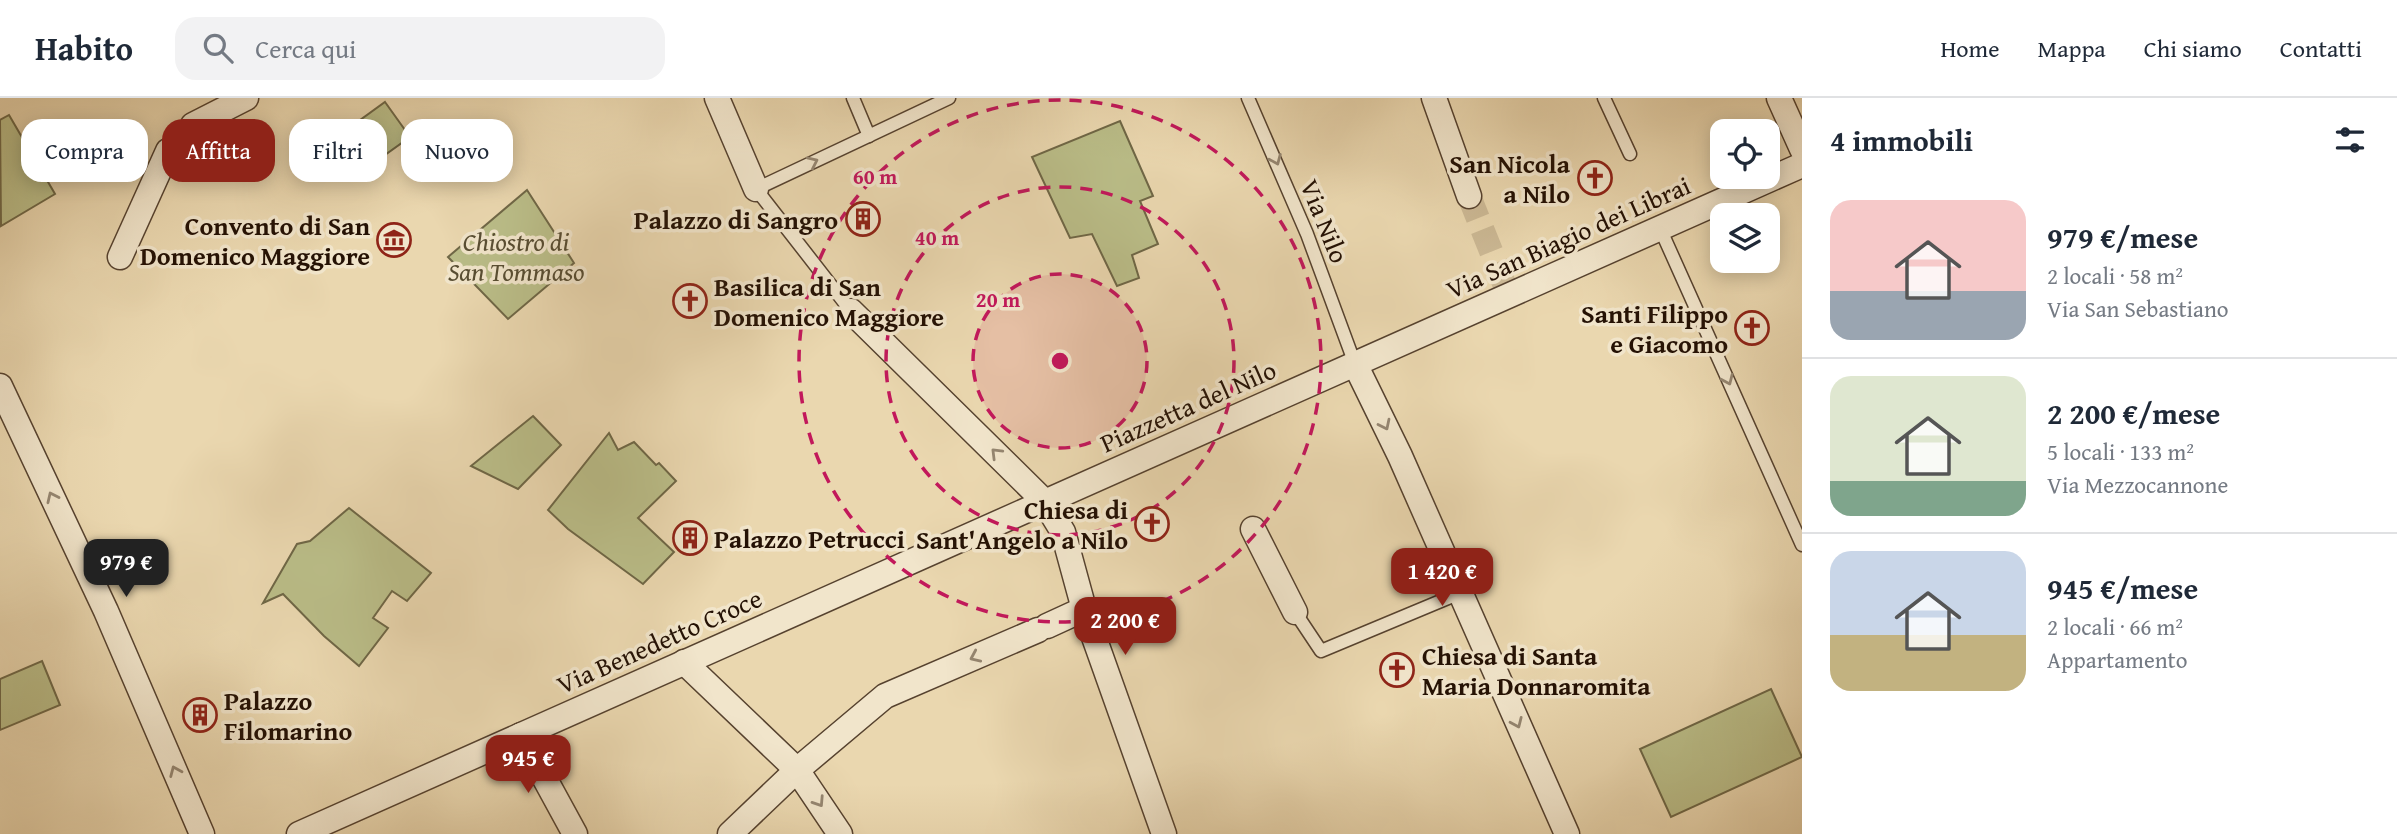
<!DOCTYPE html>
<html lang="it">
<meta charset="utf-8">
<style>
body{margin:0;font-family:"Gentium Book Plus",serif;background:#f2f2f3;color:#1f2937;height:100vh;display:flex;flex-direction:column;font-size:26px;white-space:nowrap}
*{box-sizing:border-box;margin:0}
p{font-size:23px;color:#747a83}
.icon{flex:none;width:38px;height:38px;fill:none;stroke:currentColor;stroke-width:2;stroke-linecap:round;stroke-linejoin:round}
.map{position:relative;flex:1;overflow:hidden}
.sheet{display:flex;flex-direction:column;background:#fff;width:595px}
.sheet>*{flex:none}
.banner{position:absolute;left:21px;top:21px;width:665px;height:63px;display:flex;gap:14px}
.tools{position:absolute;left:1710px;top:21px;display:grid;gap:14px}
.tools a{display:grid;place-items:center;width:70px;height:70px;border-radius:14px;background:#fff;box-shadow:0 4px 18px #0003;font-size:35px}
.price{position:absolute;translate:-50% -60px;padding:0 16px;border-radius:14px;background:#8f2418;color:#fff;font-size:23px;line-height:46px;filter:drop-shadow(0 2px 4px #0008)}
.price::after{content:'';position:absolute;left:50%;top:42px;width:21px;height:16px;margin-left:-10px;background:inherit;clip-path:polygon(0 0,100% 0,50% 100%)}
.price.selected{background:#222;color:#fff}
ul{padding:0;list-style:none}
li{display:flex;align-items:center;gap:21px;height:175px;padding:0 28px}
li+li{border-top:2px solid #e0e1e3}
li span{display:grid;place-items:center;flex:none;width:196px;height:140px;border-radius:21px;color:#555}
li>.icon{margin-inline-start:auto}
span .icon{width:84px;height:84px;fill:#fffc;stroke-width:1}
li b{font-size:30px}
h2{display:flex;justify-content:space-between;align-items:center;height:84px;padding:0 28px;font-size:30px}
.tag{padding:0 24px;border-radius:21px;background:#fff;box-shadow:0 4px 18px #0003;font-size:24px;line-height:63px}
.tag.selected{background:#8f2418;color:#fff}
header{display:flex;align-items:center;gap:42px;box-sizing:border-box;height:98px;padding:0 35px;background:#fff;border-bottom:2px solid #e0e1e3}
header strong{font-size:33px}
nav{display:flex;gap:38px;margin-inline-start:auto;font-size:24px}
.search{width:490px;height:63px;background:#f2f2f3;display:flex;align-items:center;gap:18px;box-sizing:border-box;padding:0 24px;border-radius:21px;color:#747a83;font-size:26px}
main{display:flex;flex:1;min-height:0}
.map>svg:first-child{display:block}
.green{fill:#babd88;stroke:#6f6746;stroke-width:2}
.lines{fill:none;stroke-linecap:round;stroke-linejoin:round}
.street-tunnel{stroke:#ccb995;stroke-width:24;stroke-dasharray:24 12;stroke-linecap:butt}
.lane-casing{stroke:#56422f;stroke-width:15}
.street-casing{stroke:#56422f;stroke-width:27}
.lane{stroke:#f1e5cb;stroke-width:12}
.street{stroke:#f1e5cb;stroke-width:24}
.oneway{stroke:#958671}
.ring{fill:none;stroke:#c2185b;stroke-width:3.5;stroke-dasharray:12 9}
.labels{text-anchor:middle;dominant-baseline:central;stroke-width:7;stroke-linejoin:round;paint-order:stroke}
.poi-label{font-size:26px;font-weight:bold;fill:#241104;stroke:#f1e5cb;text-anchor:end}
.street-label{font-size:26px;fill:#241104;stroke:#f1e5cb}
.park-label{font-size:26px;font-style:italic;fill:#584d32;stroke:#f1e5cb}
.centre{fill:#c2185b;stroke:#f1e5cb;stroke-width:3.5}
.ring-label{font-size:21px;text-anchor:middle;font-weight:bold;fill:#c2185b;stroke:#f1e5cb;stroke-width:7;stroke-linejoin:round;paint-order:stroke}
</style>
<header>
<strong>Habito</strong>
<div class="search"><svg class="icon" aria-label="search" viewBox="0 0 24 24"><circle cx="10" cy="10" r="6"/><path d="M15 15l6 6"/></svg>Cerca qui</div>
<nav><a>Home</a><a>Mappa</a><a>Chi siamo</a><a>Contatti</a></nav>
</header>
<main>
<div class="map">
<svg width="1802" height="736" viewBox="0 0 1802 736">
<rect width="100%" height="100%" fill="#ead7af"/>
<filter id="stains"><feTurbulence type="fractalNoise" baseFrequency=".00286" numOctaves="4"/><feColorMatrix values="0 0 0 0 .2 0 0 0 0 .09 0 0 0 0 .02 0 0 0 .5 -.17"/></filter>
<radialGradient id="worn" r=".72"><stop offset=".6" stop-color="#630" stop-opacity="0"/><stop offset="1" stop-color="#630" stop-opacity=".3"/></radialGradient>
<g class="green">
<polygon points="385,4 410,39 382,59 356,25"/>
<polygon points="9,17 55,96 1,128 0,22"/>
<polygon points="1120,23 1153,98 1140,103 1158,146 1132,157 1139,180 1117,188 1092,136 1070,140 1032,59"/>
<polygon points="527,92 574,165 508,221 448,159"/>
<polygon points="533,318 561,347 518,391 471,368"/>
<polygon points="609,335 618,352 634,344 656,367 659,365 676,383 638,420 674,454 643,486 568,431 548,412"/>
<polygon points="349,410 431,475 407,503 392,493 373,520 388,530 359,568 324,538 283,496 263,505 297,446 310,443"/>
<polygon points="42,563 60,607 0,632 0,581"/>
<polygon points="1771,591 1802,659 1671,719 1640,651"/>
</g>
<g class="lines">
<polyline class="street-tunnel" points="1469,98 1509,198"/>
<g class="lane-casing">
<g id="lane">
<polyline points="853,0 869,38"/>
<polyline points="1248,0 1307,136 1355,266"/>
<polyline points="1604,0 1630,56"/>
<polyline points="1659,128 1802,447"/>
<polyline points="851,213 756,91 949,0"/>
<polyline points="1295,514 1321,553 1460,495"/>
</g>
</g>
<g class="street-casing">
<g id="street">
<polyline points="717,0 756,91"/>
<polyline points="1434,0 1469,98"/>
<polyline points="1779,0 1802,51"/>
<polyline points="193,27 246,0"/>
<polyline points="120,159 168,53"/>
<polyline points="851,213 1044,403 1063,434 1084,511 1164,736"/>
<polyline points="1355,266 1400,358 1567,736"/>
<polyline points="0,288 106,513 202,736"/>
<polyline points="1253,431 1295,514"/>
<polyline points="1047,528 1084,511"/>
<polyline points="684,564 797,672 840,736"/>
<polyline points="521,637 575,736"/>
<polyline points="299,736 1802,67"/>
<polyline points="730,736 797,672 885,598 1038,532"/>
</g>
</g>
<use href="#lane" class="lane"/>
<use href="#street" class="street"/>
</g>
<defs><path id="oneway-chevron" d="M-2-3.5L2.5 0L-2 3.5" fill="none" stroke-width="1.6" stroke-linecap="round" stroke-linejoin="round" transform="scale(1.75)"/></defs>
<g class="oneway">
<use href="#oneway-chevron" transform="translate(1276 62) rotate(67)"/>
<use href="#oneway-chevron" transform="translate(813 64) rotate(-25)"/>
<use href="#oneway-chevron" transform="translate(1728 282) rotate(66)"/>
<use href="#oneway-chevron" transform="translate(1385 327) rotate(64)"/>
<use href="#oneway-chevron" transform="translate(996 355) rotate(-135)"/>
<use href="#oneway-chevron" transform="translate(52 399) rotate(-115)"/>
<use href="#oneway-chevron" transform="translate(975 559) rotate(156)"/>
<use href="#oneway-chevron" transform="translate(1517 625) rotate(66)"/>
<use href="#oneway-chevron" transform="translate(175 673) rotate(-113)"/>
<use href="#oneway-chevron" transform="translate(819 704) rotate(57)"/>
</g>
<circle cx="1060" cy="263" r="87" fill="#c2185b" fill-opacity=".12"/>
<g class="ring">
<circle cx="1060" cy="263" r="87"/>
<circle cx="1060" cy="263" r="174"/>
<circle cx="1060" cy="263" r="261"/>
</g>
<defs>
<g id="church-ring" transform="scale(1.75)"><circle r="9.5" fill="#f1e5cb" stroke="#8f2418" stroke-width="1.5"/><path d="M-1.2-6h2.4v3.5h3.3v2.4h-3.3V6h-2.4V-.1h-3.3v-2.4h3.3Z" fill="#8f2418"/></g>
<g id="building-ring" transform="scale(1.75)"><circle r="9.5" fill="#f1e5cb" stroke="#8f2418" stroke-width="1.5"/><path d="M-4-6H4V6H1V3H-1V6H-4ZM-2.5-4.3h1.7v1.8h-1.7ZM.8-4.3h1.7v1.8H.8ZM-2.5-1h1.7V.8h-1.7ZM.8-1h1.7V.8H.8Z" fill="#8f2418"/></g>
<g id="museum-ring" transform="scale(1.75)"><circle r="9.5" fill="#f1e5cb" stroke="#8f2418" stroke-width="1.5"/><path d="M0-6L6-3V-2H-6V-3ZM-5-1h2V3h-2ZM-1-1h2V3h-2ZM3-1h2V3H3ZM-6 4H6V6H-6Z" fill="#8f2418"/></g>
</defs>
<g fill-rule="evenodd">
<use href="#church-ring" x="1595" y="80"/>
<use href="#building-ring" x="863" y="121"/>
<use href="#museum-ring" x="394" y="142"/>
<use href="#church-ring" x="690" y="203"/>
<use href="#church-ring" x="1752" y="230"/>
<use href="#church-ring" x="1152" y="426"/>
<use href="#building-ring" x="690" y="440"/>
<use href="#church-ring" x="1397" y="572"/>
<use href="#building-ring" x="200" y="617"/>
</g>
<g class="labels">
<g class="poi-label">
<text x="1570" y="65">San Nicola<tspan x="1570" dy="30">a Nilo</tspan></text>
<text x="838" y="121">Palazzo di Sangro</text>
<text x="370" y="127">Convento di San<tspan x="370" dy="30">Domenico Maggiore</tspan></text>
<text x="714" y="188" text-anchor="start">Basilica di San<tspan x="714" dy="30">Domenico Maggiore</tspan></text>
<text x="1728" y="215">Santi Filippo<tspan x="1728" dy="30">e Giacomo</tspan></text>
<text x="1128" y="411">Chiesa di<tspan x="1128" dy="30">Sant'Angelo a Nilo</tspan></text>
<text x="714" y="440" text-anchor="start">Palazzo Petrucci</text>
<text x="1422" y="557" text-anchor="start">Chiesa di Santa<tspan x="1422" dy="30">Maria Donnaromita</tspan></text>
<text x="224" y="602" text-anchor="start">Palazzo<tspan x="224" dy="30">Filomarino</tspan></text>
</g>
<g class="street-label">
<text transform="translate(1325 123) rotate(68)">Via Nilo</text>
<text transform="translate(1568 139) rotate(-24)">Via San Biagio dei Librai</text>
<text transform="translate(1188 308) rotate(-24)">Piazzetta del Nilo</text>
<text transform="translate(659 543) rotate(-24)">Via Benedetto Croce</text>
</g>
<g class="park-label">
<text x="516" y="143">Chiostro di<tspan x="516" dy="30">San Tommaso</tspan></text>
</g>
</g>
<circle cx="1060" cy="263" r="10" class="centre"/>
<g class="ring-label">
<text x="875" y="86">60 m</text>
<text x="937" y="147">40 m</text>
<text x="998" y="209">20 m</text>
</g>
<rect width="100%" height="100%" filter="url(#stains)"/>
<rect width="100%" height="100%" fill="url(#worn)"/>
</svg>
<div class="tools">
<a><svg class="icon" aria-label="locate" viewBox="0 0 24 24"><circle cx="12" cy="12" r="6"/><path d="M12 2v4M12 18v4M2 12h4M18 12h4"/></svg></a>
<a><svg class="icon" aria-label="layers" viewBox="0 0 24 24"><path d="M12 4l9 5-9 5-9-5zM3 14l9 5 9-5"/></svg></a>
</div>
<b class="price selected" style="left:126px;top:501px">979 €</b>
<b class="price" style="left:1442px;top:510px">1 420 €</b>
<b class="price" style="left:1125px;top:559px">2 200 €</b>
<b class="price" style="left:528px;top:697px">945 €</b>
<div class="banner">
<a class="tag">Compra</a>
<a class="tag selected">Affitta</a>
<a class="tag">Filtri</a>
<a class="tag">Nuovo</a>
</div>
</div>
<section class="sheet">
<h2>4 immobili<svg class="icon" aria-label="filters" viewBox="0 0 24 24"><path d="M4 7h16M4 17h16"/><circle cx="9" cy="7" r="2"/><circle cx="15" cy="17" r="2"/></svg></h2>
<ul>
<li><span style="background:linear-gradient(#f6c9c9 65%,#9aa5b1 0)"><svg class="icon" aria-label="home" viewBox="0 0 24 24"><path d="M3 11l9-7 9 7M6 9v11h12V9"/></svg></span><div><b>979 €/mese</b><p>2 locali · 58 m²</p><p>Via San Sebastiano</p></div></li>
<li><span style="background:linear-gradient(#dfe7d0 75%,#7fa58c 0)"><svg class="icon" aria-label="home" viewBox="0 0 24 24"><path d="M3 11l9-7 9 7M6 9v11h12V9"/></svg></span><div><b>2 200 €/mese</b><p>5 locali · 133 m²</p><p>Via Mezzocannone</p></div></li>
<li><span style="background:linear-gradient(#c9d6e8 60%,#c2b280 0)"><svg class="icon" aria-label="home" viewBox="0 0 24 24"><path d="M3 11l9-7 9 7M6 9v11h12V9"/></svg></span><div><b>945 €/mese</b><p>2 locali · 66 m²</p><p>Appartamento</p></div></li>
</ul>
</section>
</main>
